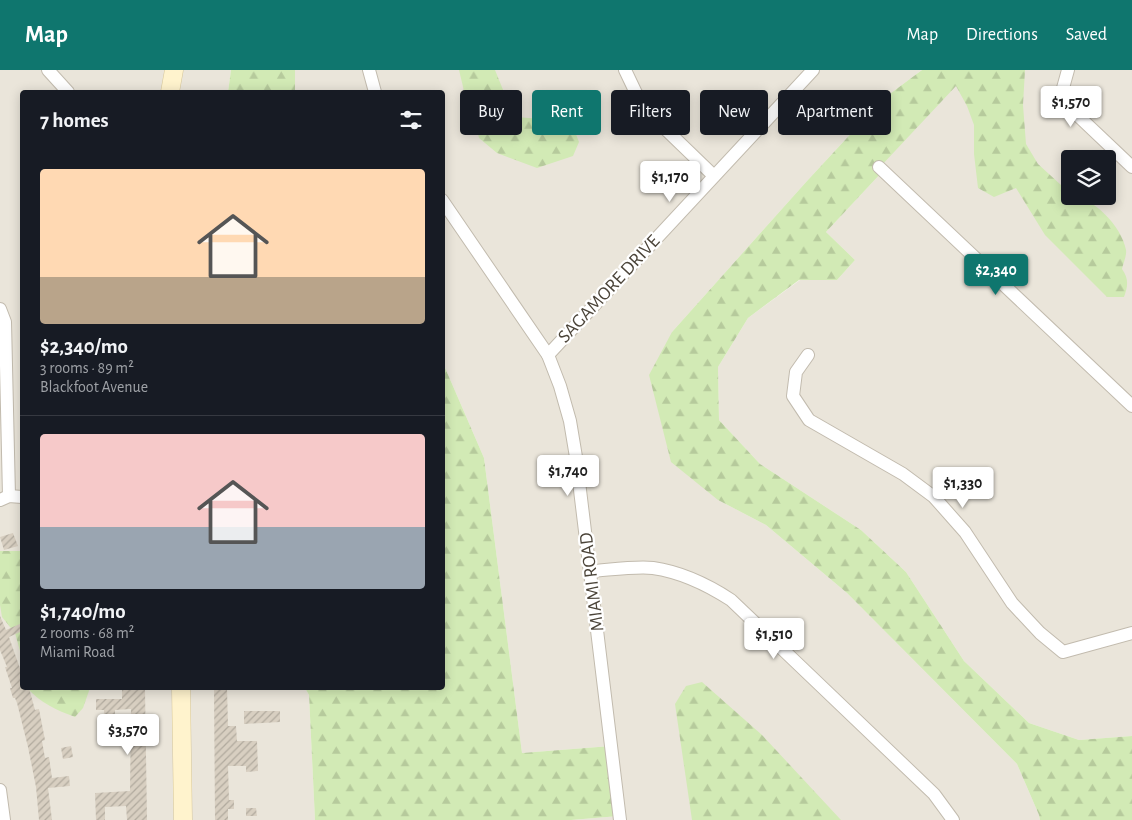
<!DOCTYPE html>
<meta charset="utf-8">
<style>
body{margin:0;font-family:"Alegreya Sans",sans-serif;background:#242831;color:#f1f3f6;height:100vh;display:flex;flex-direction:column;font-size:19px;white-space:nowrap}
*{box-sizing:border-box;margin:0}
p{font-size:16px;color:#9ea1a6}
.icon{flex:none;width:28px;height:28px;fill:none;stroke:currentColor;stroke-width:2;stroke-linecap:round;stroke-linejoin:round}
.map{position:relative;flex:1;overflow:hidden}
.side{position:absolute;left:20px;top:20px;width:425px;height:600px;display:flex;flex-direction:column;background:#171b24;border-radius:5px;box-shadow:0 2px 12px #0003}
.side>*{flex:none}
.banner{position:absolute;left:460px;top:20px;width:475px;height:45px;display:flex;gap:10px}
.controls{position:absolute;left:1061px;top:80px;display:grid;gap:10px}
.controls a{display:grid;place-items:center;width:55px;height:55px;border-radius:5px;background:#171b24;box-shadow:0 2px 12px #0003;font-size:25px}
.price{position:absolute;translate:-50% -42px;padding:0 11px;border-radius:5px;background:#fff;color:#222;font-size:16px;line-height:32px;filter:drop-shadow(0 1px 2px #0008)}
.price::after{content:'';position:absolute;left:50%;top:30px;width:15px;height:11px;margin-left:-8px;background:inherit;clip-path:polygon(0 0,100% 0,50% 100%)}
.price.selected{background:#0f766e;color:#fff}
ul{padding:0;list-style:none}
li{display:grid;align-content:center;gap:10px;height:265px;padding:0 20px}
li+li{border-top:1px solid #363941}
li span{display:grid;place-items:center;height:155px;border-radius:5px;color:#555}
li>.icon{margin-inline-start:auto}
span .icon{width:90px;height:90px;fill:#fffc;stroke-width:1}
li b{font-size:21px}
h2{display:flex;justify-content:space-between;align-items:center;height:60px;padding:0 20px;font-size:21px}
.pill{padding:0 18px;border-radius:5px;background:#171b24;box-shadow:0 2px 12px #0003;font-size:18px;line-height:45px}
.pill.selected{background:#0f766e;color:#fff}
header{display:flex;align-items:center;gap:30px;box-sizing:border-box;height:70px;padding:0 25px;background:#0f766e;color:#fff}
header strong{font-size:24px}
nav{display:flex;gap:28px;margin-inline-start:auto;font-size:18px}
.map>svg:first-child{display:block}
.residential{fill:#eae5da;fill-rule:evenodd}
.forest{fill:url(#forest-firs)}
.building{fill:url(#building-hatch)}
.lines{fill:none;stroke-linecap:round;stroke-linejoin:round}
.minor-casing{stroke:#c2bbae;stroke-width:14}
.secondary-casing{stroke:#d6c79b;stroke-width:19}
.minor{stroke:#fff;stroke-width:12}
.secondary{stroke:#fff3cd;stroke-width:18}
.labels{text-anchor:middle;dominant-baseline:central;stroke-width:4.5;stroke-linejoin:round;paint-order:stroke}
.street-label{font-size:19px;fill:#4b4439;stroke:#fff}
</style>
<header>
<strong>Map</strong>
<nav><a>Map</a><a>Directions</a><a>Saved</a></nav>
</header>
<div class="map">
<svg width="1132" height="750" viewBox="0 0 1132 750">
<defs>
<pattern id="forest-firs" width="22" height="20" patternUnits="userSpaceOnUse" patternTransform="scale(1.25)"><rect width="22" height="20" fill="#d2eab5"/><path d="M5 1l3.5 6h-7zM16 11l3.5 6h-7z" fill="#b6ca9c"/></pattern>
<pattern id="building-hatch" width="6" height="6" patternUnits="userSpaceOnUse" patternTransform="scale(1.25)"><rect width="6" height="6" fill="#d8cfc1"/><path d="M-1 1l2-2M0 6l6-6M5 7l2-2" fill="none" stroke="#b1aa9e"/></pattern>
</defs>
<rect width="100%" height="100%" fill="#f6f3ec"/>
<g class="residential">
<polygon points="0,0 231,0 228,22 22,22 22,618 305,618 309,625 315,750 0,750"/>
<polygon points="295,0 922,0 883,29 807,111 672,262 718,430 766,455 847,523 1017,694 1039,745 1040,750 571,750 619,746 611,676 522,683 484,388 443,293 442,22 295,22"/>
<path d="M930,0H1132V666L1079,670L1029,653L964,591L906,502L861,460L760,394L719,350L718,297L748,248L800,210H837L855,190L826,162L883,101L879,97ZM1070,89H1108V126H1070Z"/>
</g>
<g class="forest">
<polygon points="231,0 295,0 295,22 228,22"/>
<polygon points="459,0 495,0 510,37 516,47 542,49 568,44 579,72 573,86 537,98 497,83 479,68 470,32 464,21"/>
<path d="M922,0H1025L1023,35L1026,74L1038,94L1061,115L1070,120V126C1093,126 1122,157 1126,180C1127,185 1123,194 1122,199C1129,209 1128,216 1124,227H1107L1045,165L1016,118L994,127L978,118L974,84V55L967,36L956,16L880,97L883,101L826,162L855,190L837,210H799L748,248L718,297L719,350L760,394L861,460L906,502L964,591L1029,653L1079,670L1132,666V750H1040L1039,745L1017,694L847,523L766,455L718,430L671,392L649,305L672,262L807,111L883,29Z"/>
<polygon points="443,293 484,388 522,683 611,676 619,746 571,750 315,750 309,625 305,618 442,618"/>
<polygon points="0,481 22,481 22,604 20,581 15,563 2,547 0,535"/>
<polygon points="702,612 762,665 841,750 692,750 675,634 686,616"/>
<path d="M27,618H90L83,638L75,647C56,640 41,633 27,618Z"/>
</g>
<g class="building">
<polygon points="13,463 18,476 4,480 0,467"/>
<polygon points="0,546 6,560 22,553 22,561 9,567 22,604 22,618 29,618 35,640 39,639 45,670 42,671 45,688 49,687 52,708 69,706 70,716 48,718 52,750 39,750 36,717 28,677 17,633 15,628 13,628 10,618 12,618 5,597 7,597 0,580"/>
<polygon points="214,618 227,618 228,656 236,656 237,671 257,671 258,701 246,702 246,696 228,696 229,730 234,730 234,739 228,739 228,750 215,750"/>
<polygon points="122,619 145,619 147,750 127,750 126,736 105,737 105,750 96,750 95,723 130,721 131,639 115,640 115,663 105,663 104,640 96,640 96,629 122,629"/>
<polygon points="244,641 280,641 280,652 244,654"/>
<polygon points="71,676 73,687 63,689 61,678"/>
<polygon points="246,738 256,738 257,746 246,746"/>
</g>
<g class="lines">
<g class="minor-casing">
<g id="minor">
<polyline points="48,0 68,22"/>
<polyline points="369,0 375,22"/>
<polyline points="625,0 636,23 656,50 714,106"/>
<polyline points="1068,0 1063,18 1065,29 1073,41 1132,97"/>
<polyline points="879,97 1132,336"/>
<polyline points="442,130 548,285 560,316 570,351 576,387 620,750"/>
<polyline points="0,239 5,252 9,426"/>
<polyline points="548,285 813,0"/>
<polyline points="808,285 796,302 793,326 809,350 903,404 934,427 965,462 1012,533 1040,563 1063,582 1132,563"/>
<polyline points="0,430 9,426 22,427"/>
<path d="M591,501C608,500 636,496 653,498C681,502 708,515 731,530L934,724L953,750"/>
<polyline points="0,720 4,750"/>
</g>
</g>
<g class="secondary-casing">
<g id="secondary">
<polyline points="170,22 174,0"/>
<polyline points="181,618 183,750"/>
</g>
</g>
<use href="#minor" class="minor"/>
<use href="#secondary" class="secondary"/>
</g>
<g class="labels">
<g class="street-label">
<text transform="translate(609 219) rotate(-47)">SAGAMORE DRIVE</text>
<text transform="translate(592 512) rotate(-97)">MIAMI ROAD</text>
</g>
</g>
</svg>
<div class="controls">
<a><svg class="icon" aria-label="layers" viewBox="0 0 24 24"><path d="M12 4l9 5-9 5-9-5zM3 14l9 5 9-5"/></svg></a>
</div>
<b class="price" style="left:1071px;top:58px">$1,570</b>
<b class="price" style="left:670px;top:133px">$1,170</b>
<b class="price selected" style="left:996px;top:226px">$2,340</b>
<b class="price" style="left:568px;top:427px">$1,740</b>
<b class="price" style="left:963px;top:439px">$1,330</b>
<b class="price" style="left:774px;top:590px">$1,510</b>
<b class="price" style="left:128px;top:686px">$3,570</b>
<div class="banner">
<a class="pill">Buy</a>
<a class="pill selected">Rent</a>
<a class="pill">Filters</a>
<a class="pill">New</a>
<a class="pill">Apartment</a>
</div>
<section class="side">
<h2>7 homes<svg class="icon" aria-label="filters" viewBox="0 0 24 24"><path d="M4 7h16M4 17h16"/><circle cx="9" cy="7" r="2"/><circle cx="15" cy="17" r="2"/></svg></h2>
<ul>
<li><span style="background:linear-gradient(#ffd9b3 70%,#b9a48a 0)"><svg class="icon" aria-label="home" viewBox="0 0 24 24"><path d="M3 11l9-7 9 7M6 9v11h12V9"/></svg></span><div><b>$2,340/mo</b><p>3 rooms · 89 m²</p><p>Blackfoot Avenue</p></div></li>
<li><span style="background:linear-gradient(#f6c9c9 60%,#9aa5b1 0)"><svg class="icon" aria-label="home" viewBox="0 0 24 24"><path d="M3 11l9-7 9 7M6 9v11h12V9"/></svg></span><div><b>$1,740/mo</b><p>2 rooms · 68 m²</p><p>Miami Road</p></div></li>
</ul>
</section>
</div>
